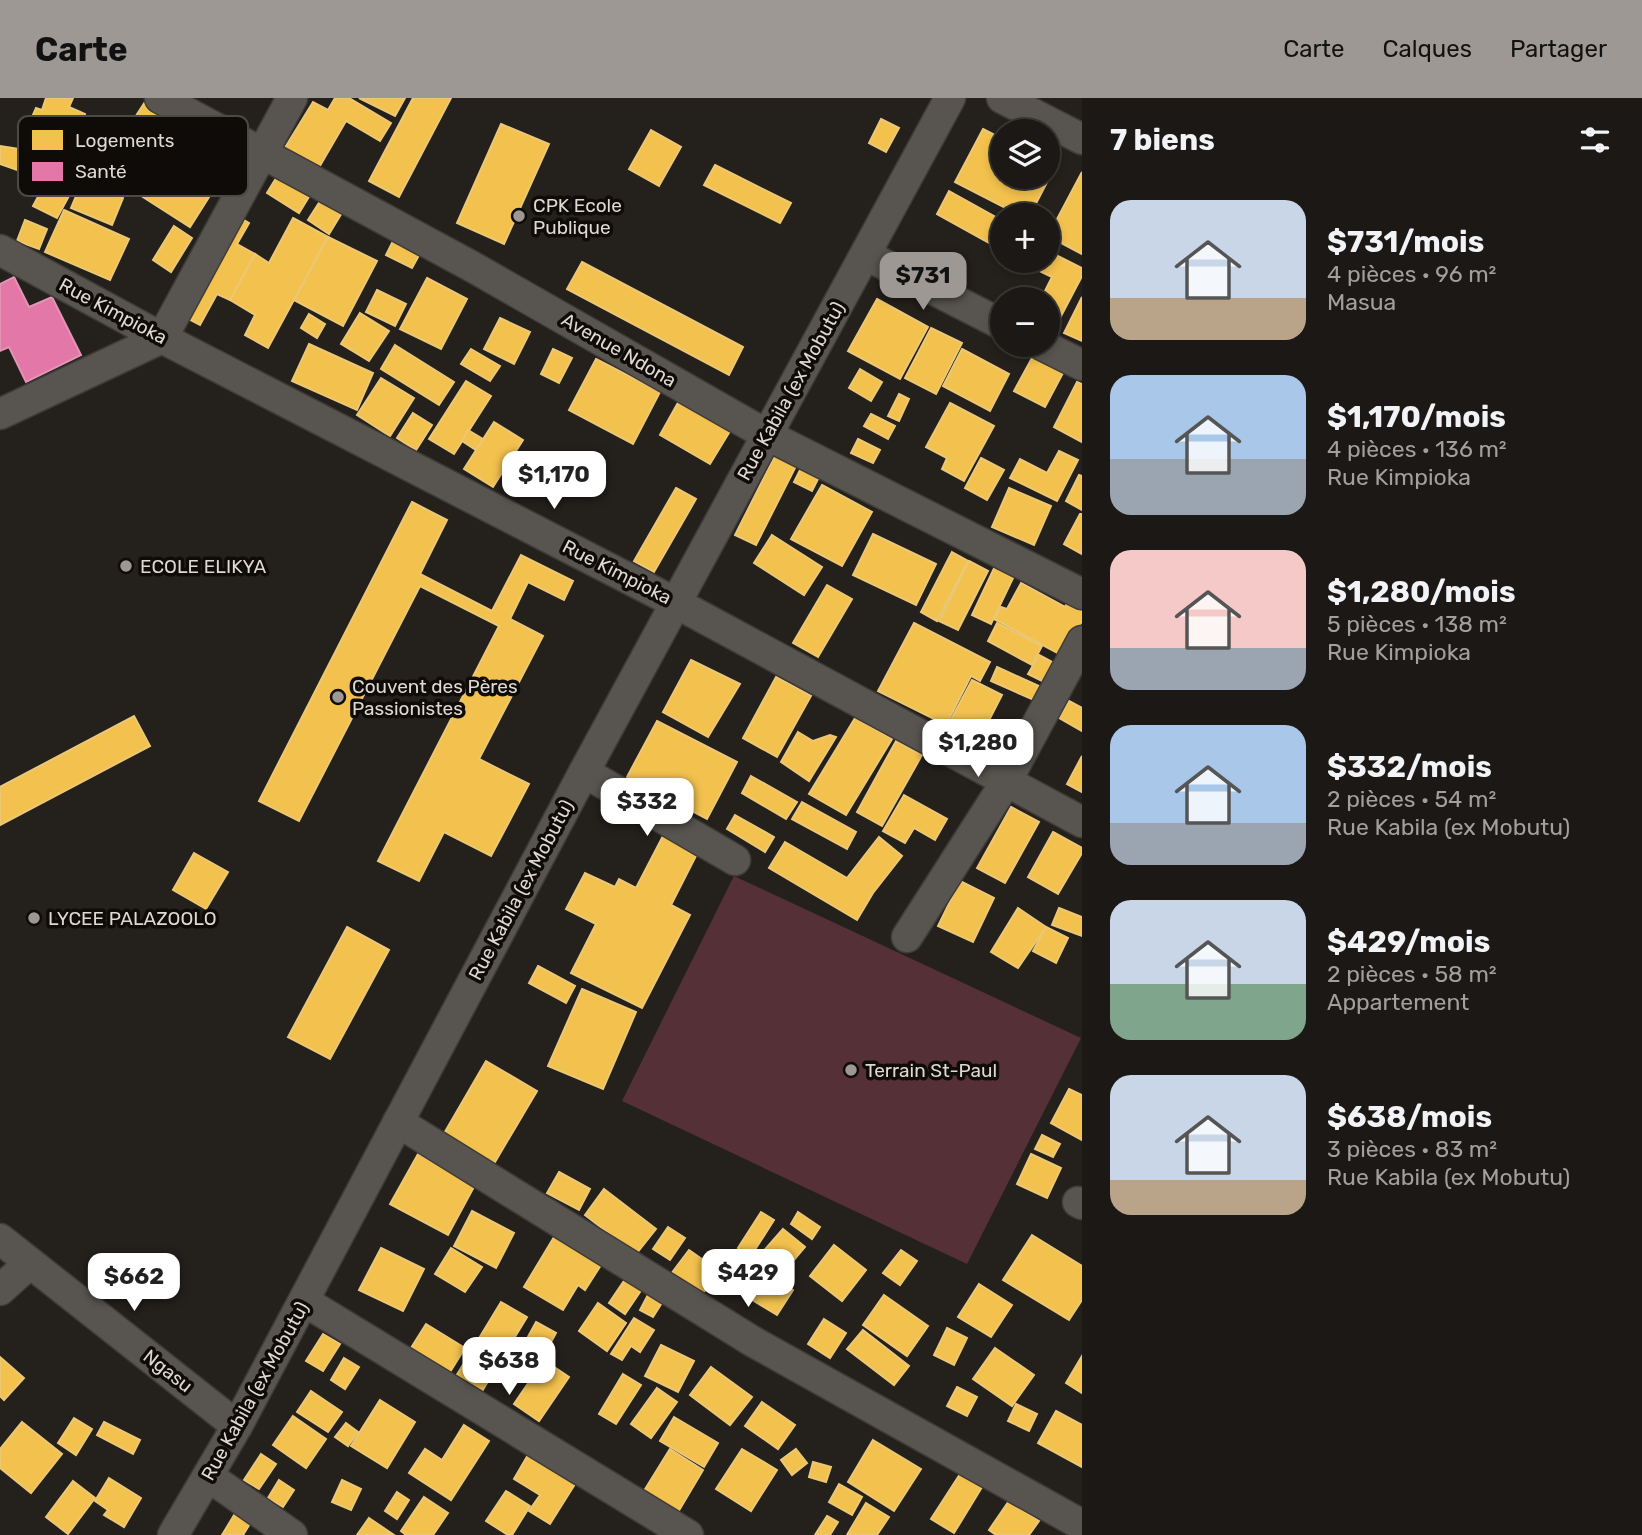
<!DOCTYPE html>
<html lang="fr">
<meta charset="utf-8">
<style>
body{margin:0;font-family:Rubik,sans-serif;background:#24211e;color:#f1f3f6;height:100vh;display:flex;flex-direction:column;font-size:26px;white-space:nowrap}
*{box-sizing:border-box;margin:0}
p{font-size:23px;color:#a0a0a0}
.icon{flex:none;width:38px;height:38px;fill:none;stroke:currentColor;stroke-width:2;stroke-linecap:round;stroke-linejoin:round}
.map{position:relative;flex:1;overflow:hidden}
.details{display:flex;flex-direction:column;background:#1b1815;width:560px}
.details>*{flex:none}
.fabs{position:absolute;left:990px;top:21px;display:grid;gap:14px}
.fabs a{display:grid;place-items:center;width:70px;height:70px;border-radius:50%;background:#1b1815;box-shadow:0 4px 10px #0003,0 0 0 2px #393734;font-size:35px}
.price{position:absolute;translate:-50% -60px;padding:0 16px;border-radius:14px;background:#fff;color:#222;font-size:23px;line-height:46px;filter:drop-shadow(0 2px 4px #0008)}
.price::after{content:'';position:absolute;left:50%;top:42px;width:21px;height:16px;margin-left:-10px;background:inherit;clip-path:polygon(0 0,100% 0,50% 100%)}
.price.active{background:#9d9893;color:#111}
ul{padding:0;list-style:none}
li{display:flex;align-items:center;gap:21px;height:175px;padding:0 28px}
li span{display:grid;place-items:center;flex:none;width:196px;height:140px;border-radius:21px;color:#555}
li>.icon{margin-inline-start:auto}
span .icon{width:84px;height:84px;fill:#fffc;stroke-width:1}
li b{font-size:30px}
h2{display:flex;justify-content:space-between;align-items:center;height:84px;padding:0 28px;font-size:30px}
header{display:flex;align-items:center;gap:42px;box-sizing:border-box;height:98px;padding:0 35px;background:#9d9893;color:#111}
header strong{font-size:33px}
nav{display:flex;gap:38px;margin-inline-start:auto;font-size:24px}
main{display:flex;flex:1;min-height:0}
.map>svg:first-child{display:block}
.green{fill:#553037}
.homes{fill:#f2c14e;stroke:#ecc876;stroke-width:2}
.health{fill:#e377a8;stroke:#e294b5;stroke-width:2}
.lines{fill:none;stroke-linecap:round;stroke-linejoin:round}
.street-casing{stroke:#3f3b38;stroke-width:33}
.street{stroke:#585551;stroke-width:30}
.poi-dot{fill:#9d9893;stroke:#0f0b08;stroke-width:2.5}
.labels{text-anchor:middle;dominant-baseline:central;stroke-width:7;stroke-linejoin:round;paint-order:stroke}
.poi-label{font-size:19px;fill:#ded9d3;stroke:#0f0b08;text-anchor:start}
.street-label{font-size:19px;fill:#ded9d3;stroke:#0f0b08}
.key{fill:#0f0b08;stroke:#4d4945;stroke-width:2}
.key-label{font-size:19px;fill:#ded9d3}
</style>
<header>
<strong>Carte</strong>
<nav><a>Carte</a><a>Calques</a><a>Partager</a></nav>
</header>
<main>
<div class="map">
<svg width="1082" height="1437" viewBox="0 0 1082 1437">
<rect width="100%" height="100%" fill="#24201c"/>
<polygon class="green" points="734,778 1081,940 967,1166 622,1003"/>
<g class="homes">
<polygon points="46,0 73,0 69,9 85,16 76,37 59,30 51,49 24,37 36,10 42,12"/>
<polygon points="335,0 349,0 391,25 380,43 346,23 317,73 283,53 313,4 328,12"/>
<polygon points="359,0 405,0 395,18"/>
<polygon points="413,0 451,0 399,99 369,83"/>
<polygon points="145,4 165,17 154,34 134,21"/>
<polygon points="881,21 899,30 886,54 869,45"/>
<polygon points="501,26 549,46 504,146 457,125"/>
<polygon points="983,31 1003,41 1003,79 1048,79 1048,65 1055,69 1030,117 1019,117 955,84"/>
<polygon points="651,32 681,49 659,88 629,71"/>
<polygon points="0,48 45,55 37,79 0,66"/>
<polygon points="151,63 209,99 190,129 132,92"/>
<polygon points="715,67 791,105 780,125 704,87"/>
<polygon points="51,74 75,87 57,120 33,108"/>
<polygon points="1082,74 1082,156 1048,138"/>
<polygon points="278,77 310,97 299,115 267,95"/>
<polygon points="82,84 123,100 112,127 71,110"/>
<polygon points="949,93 1003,123 1003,142 998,150 937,116"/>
<polygon points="322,100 343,113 329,136 308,122"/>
<polygon points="64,112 129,141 110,182 45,154"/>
<polygon points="236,117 249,125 237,146 255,156 230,202 217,196 200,227 181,217"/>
<polygon points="293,120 328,139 268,250 245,237 255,217 230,202 255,156 269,165"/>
<polygon points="25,122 47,131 39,151 17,143"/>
<polygon points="174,128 192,140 171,174 153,162"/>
<polygon points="396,137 423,150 412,170 386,157"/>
<polygon points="328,139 377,163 343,228 294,202"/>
<polygon points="1048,153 1082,170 1082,178 1049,241 1048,201 1041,201 1052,179 1019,163 1048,163"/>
<polygon points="582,164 743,249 729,277 567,191"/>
<polygon points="427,180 467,201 441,251 400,231"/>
<polygon points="377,192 406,206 395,228 366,214"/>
<polygon points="1082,199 1082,243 1064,235"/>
<polygon points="877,201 928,229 900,281 848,253"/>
<polygon points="360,215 389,233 369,263 341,246"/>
<polygon points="309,216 325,226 317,240 301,230"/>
<polygon points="500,220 530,234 514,266 484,251"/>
<polygon points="931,230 962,245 936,296 905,280"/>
<polygon points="309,246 373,275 357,312 292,283"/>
<polygon points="395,247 454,284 439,307 381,271"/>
<polygon points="471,251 500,268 490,283 461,266"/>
<polygon points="553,251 572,260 559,285 541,276"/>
<polygon points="962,251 1009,276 990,313 943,288"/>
<polygon points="1033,258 1063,275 1045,309 1014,293"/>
<polygon points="596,261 660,294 633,346 569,312"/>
<polygon points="860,271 882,284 871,303 849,290"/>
<polygon points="381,280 414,300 390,338 357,317"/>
<polygon points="466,283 491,298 454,356 429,341"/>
<polygon points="1077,284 1082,286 1082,344 1054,329"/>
<polygon points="899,296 909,301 899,323 888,318"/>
<polygon points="679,303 730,333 710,366 660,337"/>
<polygon points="950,305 994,328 964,383 942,371 947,360 926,349"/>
<polygon points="413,315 432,327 416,352 397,340"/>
<polygon points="871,316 895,328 888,341 864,328"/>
<polygon points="494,324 523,342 493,389 464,371"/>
<polygon points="468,332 483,341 476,352 462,343"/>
<polygon points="858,341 880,352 873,365 851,355"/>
<polygon points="1059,353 1078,362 1057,403 1010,380 1020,361 1047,375"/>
<polygon points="777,354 798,364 756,447 735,437"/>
<polygon points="981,360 1004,372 987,402 965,390"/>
<polygon points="802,368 820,377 812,393 794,384"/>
<polygon points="1079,377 1082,378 1082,412 1066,403"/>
<polygon points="822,387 872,414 842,468 791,441"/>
<polygon points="676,390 696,401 654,474 634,463"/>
<polygon points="1009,390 1051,408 1034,447 992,429"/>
<polygon points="412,404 447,422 420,476 492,513 521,457 573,483 564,502 528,484 510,521 543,538 479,661 529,686 491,758 444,734 419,783 378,763 499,528 420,488 299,723 259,703"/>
<polygon points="1080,416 1082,416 1082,456 1064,446"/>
<polygon points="873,436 936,466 916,507 853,477"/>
<polygon points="772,437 822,469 804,497 754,465"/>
<polygon points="952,454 968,463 937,523 921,514"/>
<polygon points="969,463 988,473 958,532 939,523"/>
<polygon points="996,466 1015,476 991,526 972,517"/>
<polygon points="1021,485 1065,509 1069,502 1082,509 1082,523 1063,558 994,521 1001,509 1007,511"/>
<polygon points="827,487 852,501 818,559 793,545"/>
<polygon points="914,525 990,564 980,583 971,578 946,627 878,593"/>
<polygon points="997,525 1042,548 1032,567 988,543"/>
<polygon points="1039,557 1054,565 1044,584 1028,576"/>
<polygon points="691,562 740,586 708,639 663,614"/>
<polygon points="997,569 1041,589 1034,602 991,583"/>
<polygon points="776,579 811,598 777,659 743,640"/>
<polygon points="972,582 1002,597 984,632 1011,646 1002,663 969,647 974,638 949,625"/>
<polygon points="1069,603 1082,610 1082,633 1059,620"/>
<polygon points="134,618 150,648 0,727 0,689"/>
<polygon points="855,620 892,641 846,717 809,696"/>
<polygon points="657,623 737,664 707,721 627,679"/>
<polygon points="798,634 813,643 830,637 836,639 809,683 781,664"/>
<polygon points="896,643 922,657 882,728 857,714"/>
<polygon points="1082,658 1082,694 1067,686"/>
<polygon points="751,678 797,704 786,721 742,695"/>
<polygon points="904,697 947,721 935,742 914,730 905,745 883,733"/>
<polygon points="802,704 856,734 847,751 792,721"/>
<polygon points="1011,709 1039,724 1005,785 977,770"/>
<polygon points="735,717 774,739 765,754 727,731"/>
<polygon points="665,734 699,752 671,807 690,817 642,910 571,875 596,826 566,811 585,775 615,789 619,781 636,790"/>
<polygon points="1053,734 1082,750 1082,755 1058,796 1028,779"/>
<polygon points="879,739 902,758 873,795 857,822 769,770 785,744 847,780"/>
<polygon points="194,755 228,774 206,811 173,792"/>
<polygon points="960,783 994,800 973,844 938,828"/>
<polygon points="1018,810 1046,829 1018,870 991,854"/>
<polygon points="1059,810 1082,819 1082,838 1052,827"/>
<polygon points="347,829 389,852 330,961 288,939"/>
<polygon points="1046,829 1068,840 1056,865 1033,853"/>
<polygon points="538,868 575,888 566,905 529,885"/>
<polygon points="582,891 636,914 603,991 548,968"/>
<polygon points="486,963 537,993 492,1069 442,1039"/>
<polygon points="1069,991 1082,997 1082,1042 1051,1025"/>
<polygon points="1042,1037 1060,1046 1053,1059 1035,1051"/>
<polygon points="418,1056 475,1087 448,1137 390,1106"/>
<polygon points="1031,1056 1061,1070 1047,1100 1017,1086"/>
<polygon points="559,1074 590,1091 579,1112 547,1095"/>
<polygon points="604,1091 656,1131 636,1156 585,1117"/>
<polygon points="472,1113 514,1135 496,1170 454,1148"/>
<polygon points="761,1114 774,1122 751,1158 738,1150"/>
<polygon points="798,1114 820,1129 812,1141 791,1126"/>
<polygon points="668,1129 685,1140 670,1162 653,1151"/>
<polygon points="783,1131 805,1149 782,1176 760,1157"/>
<polygon points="1032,1137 1082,1168 1082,1202 1069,1222 1003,1182"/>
<polygon points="554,1139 601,1167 585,1192 578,1187 563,1212 524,1189"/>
<polygon points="834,1147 866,1172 842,1203 810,1178"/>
<polygon points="381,1150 424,1171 403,1213 359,1192"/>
<polygon points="451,1150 482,1169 465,1194 435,1176"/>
<polygon points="689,1152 719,1173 701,1198 671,1176"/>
<polygon points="901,1152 917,1163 900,1187 883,1175"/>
<polygon points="745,1163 793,1192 777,1217 729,1188"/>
<polygon points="626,1180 642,1191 625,1216 609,1205"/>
<polygon points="979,1186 1012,1207 991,1239 958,1219"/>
<polygon points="649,1195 663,1203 653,1219 640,1212"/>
<polygon points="884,1197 928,1228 907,1258 863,1227"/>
<polygon points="501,1204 527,1219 481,1295 455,1280"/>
<polygon points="598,1205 626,1225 607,1253 579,1233"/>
<polygon points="634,1220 654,1232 640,1254 631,1248 622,1262 611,1256"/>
<polygon points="824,1221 846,1235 830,1260 808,1246"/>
<polygon points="536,1224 556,1235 544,1257 524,1246"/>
<polygon points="426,1226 465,1250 445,1282 406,1258"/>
<polygon points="947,1230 967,1240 954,1267 934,1257"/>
<polygon points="863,1232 909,1268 894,1287 847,1251"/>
<polygon points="323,1236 340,1246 323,1273 306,1263"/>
<polygon points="661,1247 694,1263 678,1294 645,1278"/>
<polygon points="995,1250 1034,1277 1012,1308 973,1281"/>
<polygon points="1082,1258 1082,1295 1066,1285"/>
<polygon points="0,1259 24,1280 4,1302 0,1298"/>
<polygon points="344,1260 359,1269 345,1291 331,1282"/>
<polygon points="544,1262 569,1279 539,1323 514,1306"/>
<polygon points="711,1269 752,1299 730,1327 690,1297"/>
<polygon points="623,1276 641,1287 616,1326 599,1316"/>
<polygon points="957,1289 977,1299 967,1318 947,1308"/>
<polygon points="657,1290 677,1304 651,1340 631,1326"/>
<polygon points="311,1293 342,1314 328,1334 297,1314"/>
<polygon points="380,1302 415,1324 387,1370 351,1348"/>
<polygon points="762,1304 795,1327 778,1351 745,1328"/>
<polygon points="1016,1306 1037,1316 1029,1333 1008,1323"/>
<polygon points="1056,1313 1082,1327 1082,1369 1038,1345"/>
<polygon points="293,1318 326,1341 306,1370 273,1347"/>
<polygon points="674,1319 718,1345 704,1369 660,1343"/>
<polygon points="74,1320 92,1331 76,1357 58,1345"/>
<polygon points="22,1324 62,1356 31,1395 0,1370 0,1351"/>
<polygon points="104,1324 140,1342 133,1356 97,1337"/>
<polygon points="346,1325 358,1334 348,1348 335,1339"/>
<polygon points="464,1327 489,1343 451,1402 409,1375 425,1351 442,1362"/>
<polygon points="873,1342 921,1371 894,1413 848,1384"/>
<polygon points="670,1351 703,1372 678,1414 644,1393"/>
<polygon points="742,1351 777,1372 751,1413 716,1391"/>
<polygon points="796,1351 807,1365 792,1377 781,1362"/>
<polygon points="261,1356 276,1366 259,1391 244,1382"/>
<polygon points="528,1357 575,1386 550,1426 529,1413 540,1397 514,1381"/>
<polygon points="813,1364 831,1369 826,1384 809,1379"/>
<polygon points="960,1376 982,1389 954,1435 931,1421"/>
<polygon points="109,1380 141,1400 124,1429 104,1417 108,1412 95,1403"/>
<polygon points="279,1382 294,1392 283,1409 268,1400"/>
<polygon points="342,1382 361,1391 351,1412 332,1404"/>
<polygon points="73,1383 95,1400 68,1436 46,1419"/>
<polygon points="839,1386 862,1399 852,1417 829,1404"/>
<polygon points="506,1393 530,1408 512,1437 508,1437 486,1423"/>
<polygon points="397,1394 409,1402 397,1421 385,1413"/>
<polygon points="424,1399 448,1415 433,1437 406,1437 401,1433"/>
<polygon points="1009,1403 1039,1423 1029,1437 996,1437 989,1432"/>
<polygon points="866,1405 889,1419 877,1437 847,1437"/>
<polygon points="236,1414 251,1424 243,1437 222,1437"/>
<polygon points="827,1418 838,1424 830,1437 815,1437"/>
<polygon points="369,1420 394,1437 357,1437"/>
</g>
<polygon class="health" points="14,179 29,209 52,199 81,257 26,284 9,249 0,253 0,186"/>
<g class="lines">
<g class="street-casing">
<g id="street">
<polyline points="160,0 471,168 767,337 1082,496"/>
<polyline points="1002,0 1082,41"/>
<polyline points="0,152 162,240 676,505 1082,724"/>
<polyline points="866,157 1003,227"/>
<polyline points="1042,247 1082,267"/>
<polyline points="0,316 162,240 292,0"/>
<polyline points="584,674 735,762"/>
<polyline points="907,839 1006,684 1082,543"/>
<polyline points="398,1024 752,1243 1082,1427"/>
<polyline points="1078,1104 1082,1106"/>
<polyline points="0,1141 237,1328"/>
<polyline points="0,1192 30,1165"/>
<polyline points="304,1203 688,1437"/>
<polyline points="208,1378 292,1437"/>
<polyline points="173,1437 237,1328 584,674 950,0"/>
</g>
</g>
<use href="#street" class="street"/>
</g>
<g class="poi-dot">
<circle cx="519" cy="118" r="7"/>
<circle cx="126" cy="468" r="7"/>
<circle cx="338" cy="599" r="7"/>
<circle cx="34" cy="820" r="7"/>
<circle cx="851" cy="972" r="7"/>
</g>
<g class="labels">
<g class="poi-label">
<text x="533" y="107">CPK Ecole<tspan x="533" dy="22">Publique</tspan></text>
<text x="140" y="468">ECOLE ELIKYA</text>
<text x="352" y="588">Couvent des Pères<tspan x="352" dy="22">Passionistes</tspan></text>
<text x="48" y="820">LYCEE PALAZOOLO</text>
<text x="865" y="972">Terrain St-Paul</text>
</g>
<g class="street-label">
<text transform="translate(113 213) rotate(28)">Rue Kimpioka</text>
<text transform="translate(619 252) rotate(30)">Avenue Ndona</text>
<text transform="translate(791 293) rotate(-61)">Rue Kabila (ex Mobutu)</text>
<text transform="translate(617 474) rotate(27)">Rue Kimpioka</text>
<text transform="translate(521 792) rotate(-62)">Rue Kabila (ex Mobutu)</text>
<text transform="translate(168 1273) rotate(38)">Ngasu</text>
<text transform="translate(255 1293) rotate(-61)">Rue Kabila (ex Mobutu)</text>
</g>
</g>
<rect x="18" y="18" width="230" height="80" rx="10" class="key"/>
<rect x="32" y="32" width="31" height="20" fill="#f2c14e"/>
<rect x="32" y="64" width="31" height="19" fill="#e377a8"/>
<g class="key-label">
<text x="75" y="49">Logements</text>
<text x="75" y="80">Santé</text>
</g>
</svg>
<div class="fabs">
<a><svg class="icon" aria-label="layers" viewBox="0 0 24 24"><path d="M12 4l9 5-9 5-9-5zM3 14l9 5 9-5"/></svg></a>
<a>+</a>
<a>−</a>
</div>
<b class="price active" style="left:923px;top:214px">$731</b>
<b class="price" style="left:554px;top:413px">$1,170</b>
<b class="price" style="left:978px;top:681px">$1,280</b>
<b class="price" style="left:647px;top:740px">$332</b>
<b class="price" style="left:748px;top:1211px">$429</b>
<b class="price" style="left:134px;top:1215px">$662</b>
<b class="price" style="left:509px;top:1299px">$638</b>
</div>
<section class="details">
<h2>7 biens<svg class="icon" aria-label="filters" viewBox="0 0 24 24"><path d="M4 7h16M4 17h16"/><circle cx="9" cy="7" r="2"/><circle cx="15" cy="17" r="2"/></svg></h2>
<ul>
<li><span style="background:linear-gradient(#c9d6e8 70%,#b9a48a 0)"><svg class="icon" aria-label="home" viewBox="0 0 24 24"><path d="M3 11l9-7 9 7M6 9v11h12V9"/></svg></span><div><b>$731/mois</b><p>4 pièces · 96 m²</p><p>Masua</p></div></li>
<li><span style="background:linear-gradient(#a9c7e8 60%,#9aa5b1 0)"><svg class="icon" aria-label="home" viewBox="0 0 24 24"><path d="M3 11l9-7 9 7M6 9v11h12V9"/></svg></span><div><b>$1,170/mois</b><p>4 pièces · 136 m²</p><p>Rue Kimpioka</p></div></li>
<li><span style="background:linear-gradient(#f6c9c9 70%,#9aa5b1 0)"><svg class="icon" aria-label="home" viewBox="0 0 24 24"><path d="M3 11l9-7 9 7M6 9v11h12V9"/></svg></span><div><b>$1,280/mois</b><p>5 pièces · 138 m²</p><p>Rue Kimpioka</p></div></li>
<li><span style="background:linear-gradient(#a9c7e8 70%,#9aa5b1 0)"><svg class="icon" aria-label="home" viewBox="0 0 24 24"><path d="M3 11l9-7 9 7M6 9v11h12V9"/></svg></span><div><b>$332/mois</b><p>2 pièces · 54 m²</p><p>Rue Kabila (ex Mobutu)</p></div></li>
<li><span style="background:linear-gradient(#c9d6e8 60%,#7fa58c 0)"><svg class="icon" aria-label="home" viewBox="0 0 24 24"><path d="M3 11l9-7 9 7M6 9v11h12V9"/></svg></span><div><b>$429/mois</b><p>2 pièces · 58 m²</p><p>Appartement</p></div></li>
<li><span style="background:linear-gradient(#c9d6e8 75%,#b9a48a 0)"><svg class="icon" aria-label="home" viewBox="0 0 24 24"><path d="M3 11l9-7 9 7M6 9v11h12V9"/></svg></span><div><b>$638/mois</b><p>3 pièces · 83 m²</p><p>Rue Kabila (ex Mobutu)</p></div></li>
</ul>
</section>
</main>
